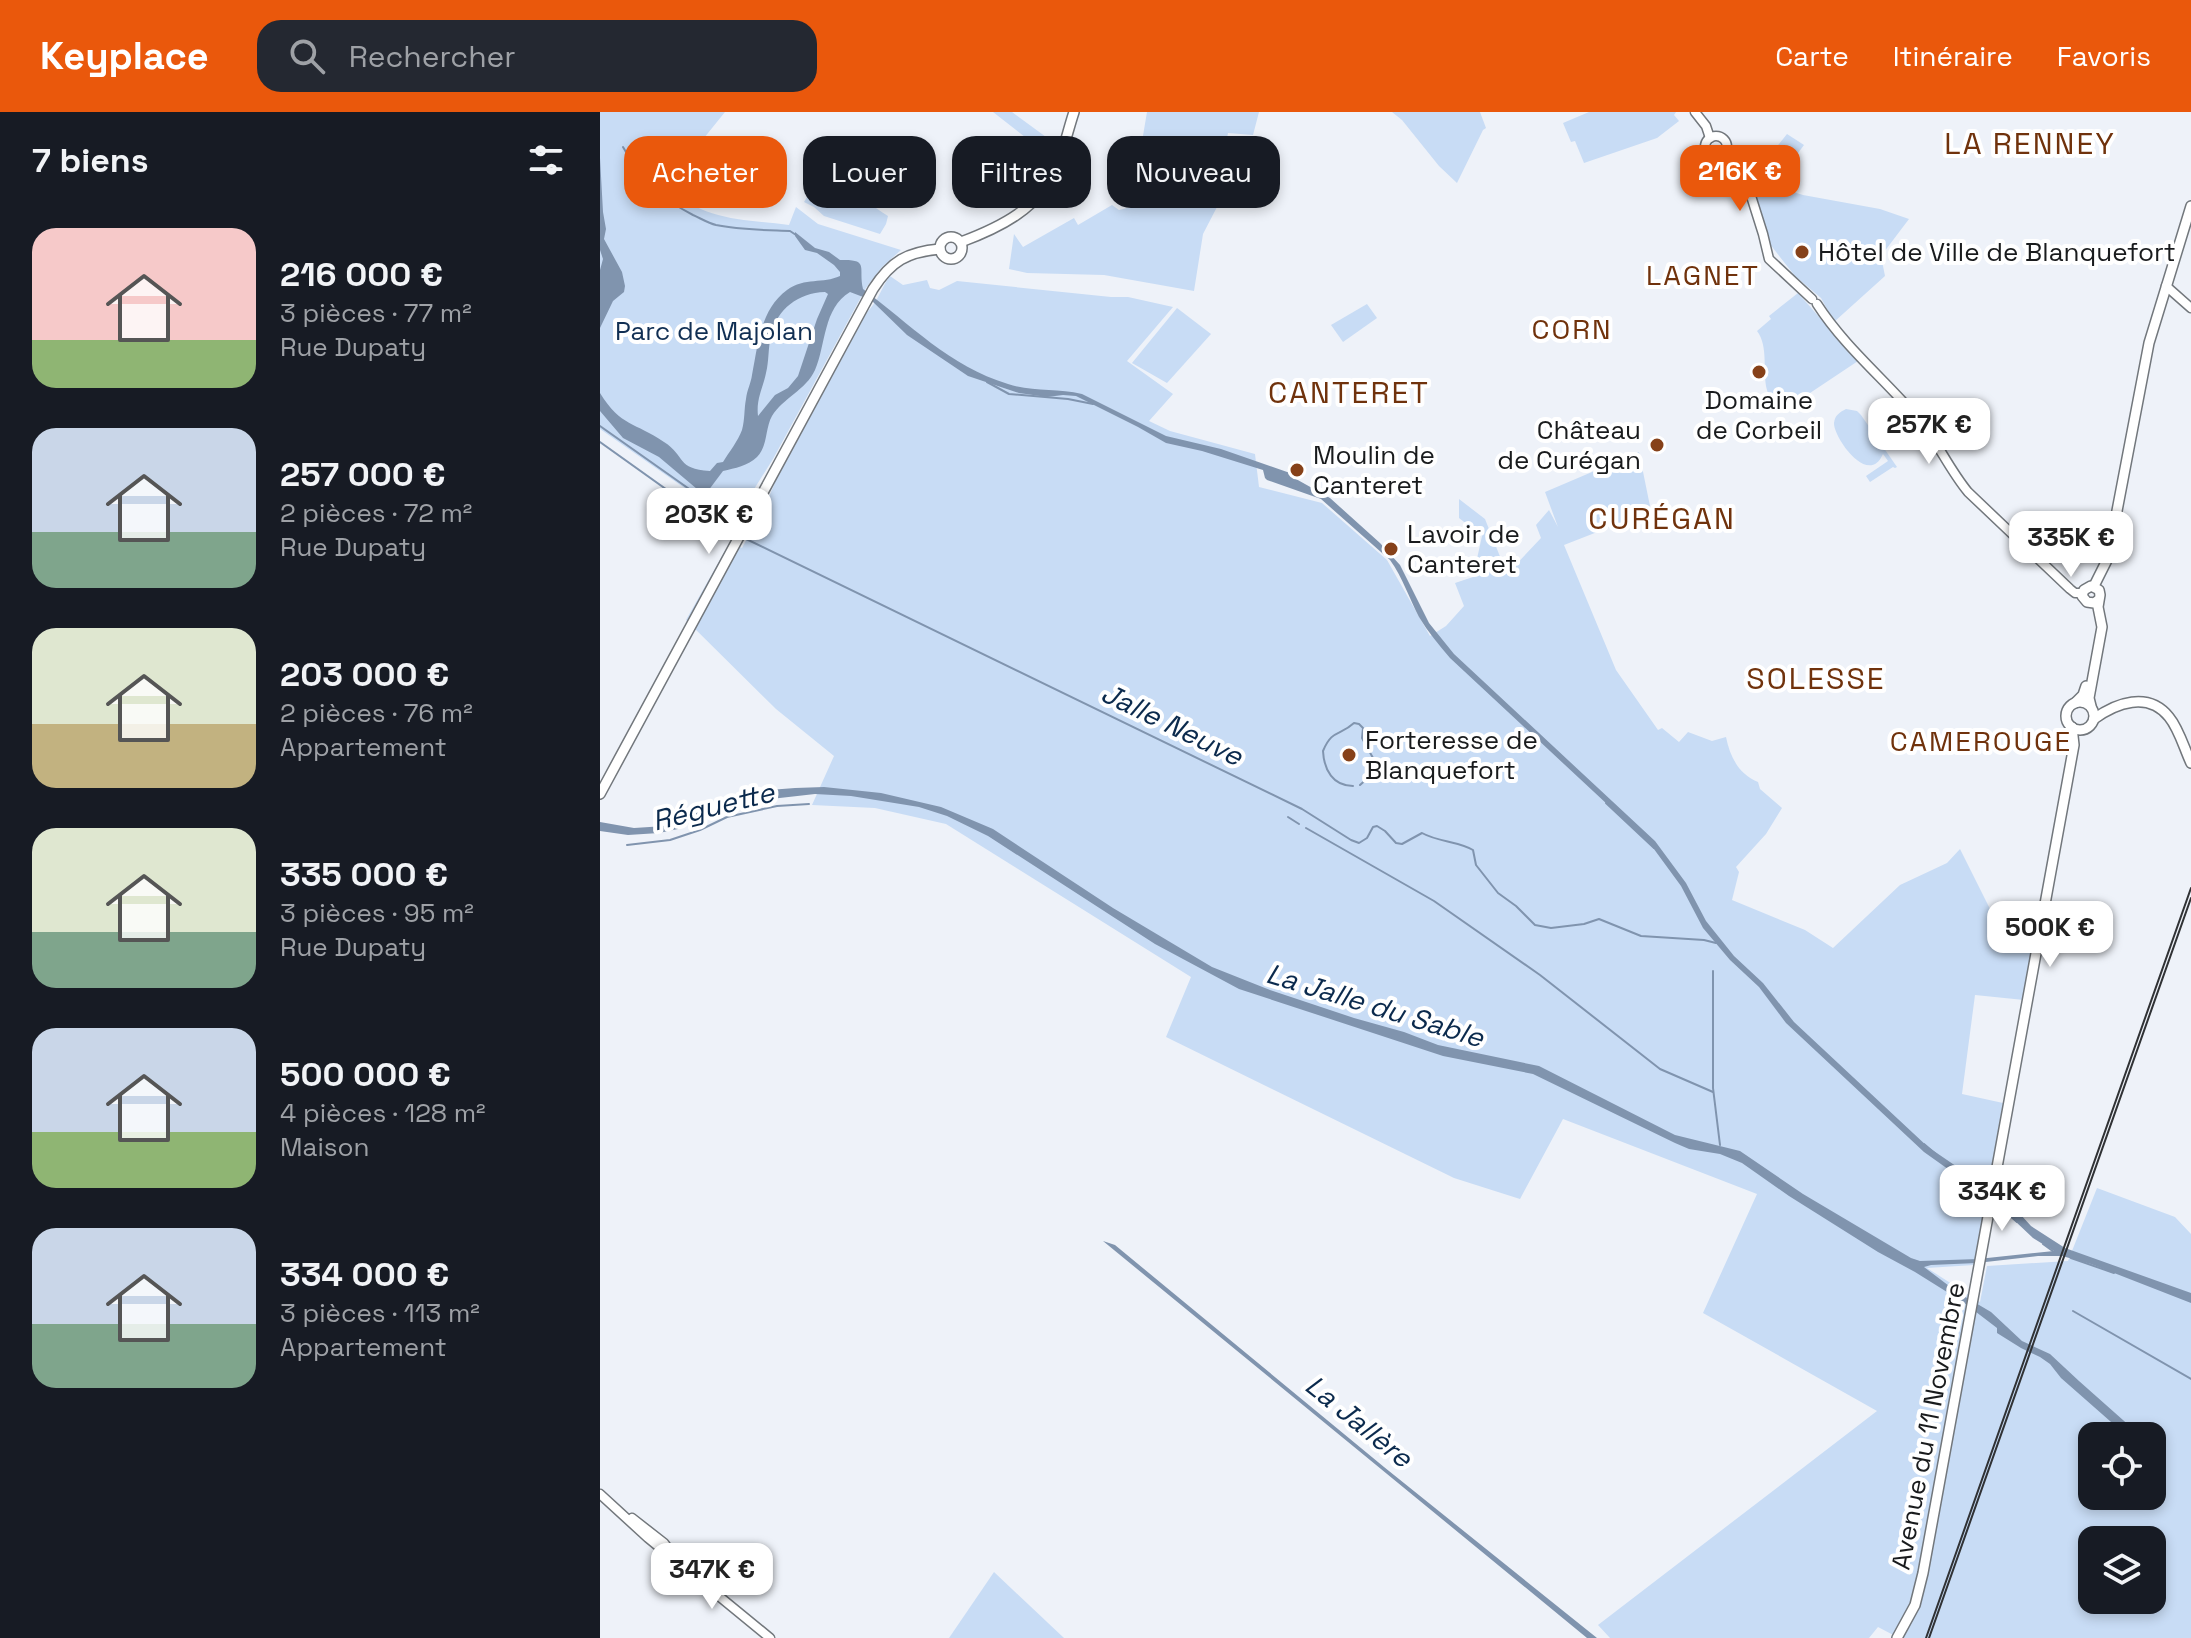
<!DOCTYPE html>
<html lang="fr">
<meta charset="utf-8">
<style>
body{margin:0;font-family:"Space Grotesk",sans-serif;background:#242831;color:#f1f3f6;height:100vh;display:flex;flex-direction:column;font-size:30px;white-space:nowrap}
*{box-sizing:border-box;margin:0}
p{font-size:26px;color:#9ea1a6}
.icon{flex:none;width:44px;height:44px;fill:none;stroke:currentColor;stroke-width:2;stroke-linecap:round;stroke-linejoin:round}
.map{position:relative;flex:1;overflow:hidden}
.drawer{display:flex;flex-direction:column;background:#171b24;width:600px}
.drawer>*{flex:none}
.guide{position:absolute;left:24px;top:24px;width:760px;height:72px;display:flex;gap:16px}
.controls{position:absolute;left:1478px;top:1310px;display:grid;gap:16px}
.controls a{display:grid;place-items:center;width:88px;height:88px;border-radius:16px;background:#171b24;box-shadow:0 4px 12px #0003;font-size:40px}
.price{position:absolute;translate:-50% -68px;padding:0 18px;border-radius:16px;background:#fff;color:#222;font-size:26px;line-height:52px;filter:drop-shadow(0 2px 4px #0008)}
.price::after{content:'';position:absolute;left:50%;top:48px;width:24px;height:18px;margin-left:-12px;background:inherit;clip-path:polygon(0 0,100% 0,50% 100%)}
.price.active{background:#ea580c;color:#fff}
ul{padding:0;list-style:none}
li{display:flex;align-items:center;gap:24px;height:200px;padding:0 32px}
li span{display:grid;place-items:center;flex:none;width:224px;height:160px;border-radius:24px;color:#555}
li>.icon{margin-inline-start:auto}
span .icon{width:96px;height:96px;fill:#fffc;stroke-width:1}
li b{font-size:34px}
h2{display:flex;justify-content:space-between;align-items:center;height:96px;padding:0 32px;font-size:34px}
.pill{padding:0 28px;border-radius:24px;background:#171b24;box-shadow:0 4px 12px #0003;font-size:28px;line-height:72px}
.pill.active{background:#ea580c;color:#fff}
header{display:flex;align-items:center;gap:48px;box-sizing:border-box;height:112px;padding:0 40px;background:#ea580c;color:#fff}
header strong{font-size:38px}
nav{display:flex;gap:44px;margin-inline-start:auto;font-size:28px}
.search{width:560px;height:72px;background:#242831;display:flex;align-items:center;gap:20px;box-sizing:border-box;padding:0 28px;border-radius:24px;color:#9ea1a6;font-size:30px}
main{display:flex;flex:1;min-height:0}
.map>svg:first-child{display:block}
.green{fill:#c8dcf5;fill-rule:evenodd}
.water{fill:#8094ae;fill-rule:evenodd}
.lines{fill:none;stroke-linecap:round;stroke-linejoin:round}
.stream{stroke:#8094ae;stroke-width:2}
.tertiary-casing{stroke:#72777c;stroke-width:11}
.secondary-casing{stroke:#72777c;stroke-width:12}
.tertiary{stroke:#fff;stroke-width:8}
.secondary{stroke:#fff;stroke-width:9}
.tram{stroke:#303235;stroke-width:2}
.rail{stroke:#303235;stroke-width:2}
.poi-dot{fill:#864119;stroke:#fff;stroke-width:3}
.labels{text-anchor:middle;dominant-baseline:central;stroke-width:8;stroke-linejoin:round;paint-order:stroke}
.poi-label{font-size:26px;fill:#191b1d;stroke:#fff;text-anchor:start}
.park-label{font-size:26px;fill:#112f53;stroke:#fff}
.street-label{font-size:26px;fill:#191b1d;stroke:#fff}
.neighbourhood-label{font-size:28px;letter-spacing:2px;fill:#70320c;stroke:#fff}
.water-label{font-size:28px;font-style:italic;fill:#0b2a4d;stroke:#fff}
.quarter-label{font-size:30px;letter-spacing:2px;fill:#70320c;stroke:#fff}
</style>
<header>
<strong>Keyplace</strong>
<div class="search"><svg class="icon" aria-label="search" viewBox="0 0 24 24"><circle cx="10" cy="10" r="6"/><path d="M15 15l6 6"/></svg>Rechercher</div>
<nav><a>Carte</a><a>Itinéraire</a><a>Favoris</a></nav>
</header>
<main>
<section class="drawer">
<h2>7 biens<svg class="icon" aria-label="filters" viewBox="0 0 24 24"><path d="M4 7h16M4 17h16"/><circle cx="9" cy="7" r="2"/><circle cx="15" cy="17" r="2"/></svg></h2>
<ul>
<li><span style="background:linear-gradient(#f6c9c9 70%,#8fb573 0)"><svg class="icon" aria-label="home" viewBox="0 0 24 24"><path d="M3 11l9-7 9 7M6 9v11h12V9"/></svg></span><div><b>216 000 €</b><p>3 pièces · 77 m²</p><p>Rue Dupaty</p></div></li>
<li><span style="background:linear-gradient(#c9d6e8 65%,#7fa58c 0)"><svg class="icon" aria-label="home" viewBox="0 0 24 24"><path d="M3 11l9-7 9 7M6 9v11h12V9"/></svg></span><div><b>257 000 €</b><p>2 pièces · 72 m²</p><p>Rue Dupaty</p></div></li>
<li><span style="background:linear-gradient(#dfe7d0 60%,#c2b280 0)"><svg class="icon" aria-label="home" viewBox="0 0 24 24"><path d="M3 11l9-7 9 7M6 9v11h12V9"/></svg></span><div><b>203 000 €</b><p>2 pièces · 76 m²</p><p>Appartement</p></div></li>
<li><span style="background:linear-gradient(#dfe7d0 65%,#7fa58c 0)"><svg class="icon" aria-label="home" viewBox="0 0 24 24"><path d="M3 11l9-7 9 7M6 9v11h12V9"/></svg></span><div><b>335 000 €</b><p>3 pièces · 95 m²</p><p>Rue Dupaty</p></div></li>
<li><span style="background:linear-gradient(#c9d6e8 65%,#8fb573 0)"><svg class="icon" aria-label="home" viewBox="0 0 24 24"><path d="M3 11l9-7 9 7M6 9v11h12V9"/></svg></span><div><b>500 000 €</b><p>4 pièces · 128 m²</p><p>Maison</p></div></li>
<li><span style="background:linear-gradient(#c9d6e8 60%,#7fa58c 0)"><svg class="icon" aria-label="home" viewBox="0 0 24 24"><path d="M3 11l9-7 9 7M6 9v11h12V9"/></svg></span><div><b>334 000 €</b><p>3 pièces · 113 m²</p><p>Appartement</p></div></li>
</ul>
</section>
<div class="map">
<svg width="1591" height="1526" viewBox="0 0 1591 1526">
<rect width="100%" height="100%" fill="#eef2f9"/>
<g class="green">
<path d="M0,0H125L66,73C102,109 141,107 189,113L196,95L218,112L301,138L282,155L266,176L173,347L141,398L131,400L116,398L0,317Z"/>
<path d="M393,0H412L457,33C452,56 442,74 425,91L421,88L431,68L418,61L430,47L446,54L451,39L434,32Z"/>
<polygon points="547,0 659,0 653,23 628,21 620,62 609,57 595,83 617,95 603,122 594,179 504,163 427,161 409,157 414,122 423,135 474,106 478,113 512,93 519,98 531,95"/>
<polygon points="792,0 880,0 886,16 883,18 857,71 839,54 802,8"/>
<polygon points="989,0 1076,0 1074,3 1079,9 1057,26 984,51 975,29 971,30 963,11"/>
<polygon points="1187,22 1204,33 1198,41 1184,36 1184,38 1195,42 1189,61 1177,57 1179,49 1172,53 1166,48"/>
<path d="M228,36H234C240,46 242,58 248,67C258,83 272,94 288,104L286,112L280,122L224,104L214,95L204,90L209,82L204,78Z"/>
<polygon points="1154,63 1164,66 1177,75 1203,83 1280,97 1309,107 1281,144 1285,164 1234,210 1221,186 1195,164 1169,131 1150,64"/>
<path d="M290,164L303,173L327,168L330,176L339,178L357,169L511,185H528L573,195L527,249L573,282L549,309L570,319L655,342L659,375L722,391L787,448L830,524L846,514L864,494L855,471L873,465L882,424L859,406V387L885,407L907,462L941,426L936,413L949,398L958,415L945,380L1039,340L1051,399L964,433L1016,558L1058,618L1062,616L1079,630L1088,620L1112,629L1126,625C1130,644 1138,662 1158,670L1160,677L1182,696L1166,722L1136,755L1139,760L1132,788L1205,818L1233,836L1300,773L1347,751L1360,737L1390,797L1441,802L1424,888L1375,883L1362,982L1403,991L1374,1153L1327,1156L1380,1190L1387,1154L1468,1149L1497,1076L1575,1105L1591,1122V1526H1299L1278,1515L1269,1526H1010L998,1513L1277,1299L1103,1201L1157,1082L963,1007L920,1087L854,1066L566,925L591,865L346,712L275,696L212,693L234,644L176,597L86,508L130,430L142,436L168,387L176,368L267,200C278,190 281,176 290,164ZM1492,1324H1552V1384H1492ZM1492,1428H1552V1488H1492Z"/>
<path d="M1198,181L1258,249L1180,301C1176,294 1169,287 1167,278C1162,259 1169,235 1157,219L1171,207L1169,204Z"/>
<polygon points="767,192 777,206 743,230 731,213"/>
<polygon points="577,196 611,222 567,271 532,251"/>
<path d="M1246,297L1257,299L1261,303L1297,355L1295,356L1293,355L1270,370L1266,364L1288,349L1283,342C1268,376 1233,324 1234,311C1235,303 1240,300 1246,297Z"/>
<polygon points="394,1460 464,1526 349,1526"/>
</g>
<g class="water">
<polygon points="0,46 3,100 6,117 4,127 22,160 25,174 24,180 13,189 0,216 0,158 3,147 0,138"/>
<path d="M195,120L215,136L229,140L240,148C270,147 258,155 263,177C310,212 349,254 408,272C432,280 457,276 482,282L566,324L621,337L690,361L696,367L730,386L780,431L800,453L829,511L854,542L1055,729L1086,771L1106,809L1134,844L1163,871L1194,910L1328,1035L1410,1091L1431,1114L1465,1136L1591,1181V1191L1491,1152L1462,1144H1438L1377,1151L1331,1153L1324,1155L1357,1180L1391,1200L1422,1229L1450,1242L1479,1269L1541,1324H1527L1461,1266L1450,1252L1440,1245L1421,1236L1397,1221V1216L1363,1190L1315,1160L1278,1140L1189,1084L1142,1051L1120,1042L1089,1037L1075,1031L933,962L843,944L639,877L555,832L388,724L347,704L319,695L251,684L215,682L145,690L123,697L78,717L59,721L28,723L0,719V710L34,716L65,714L127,688L169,678L195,676L224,675L281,681L341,695L393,717L513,796L612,855L670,878L754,906L804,920L838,933L939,954L1075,1023L1140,1039L1203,1082L1311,1146L1320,1149L1378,1147L1454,1139L1433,1126L1397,1092L1324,1040L1186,911L1159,875L1130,848L1103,816L1081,774L1051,733L850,546C839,533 828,520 819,505C809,486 803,466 790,448L721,387L667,368L665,366L663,358L602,339L566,331L538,315L476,284L463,283L447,285L419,281L368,264L307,223L271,188L250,180C223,196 226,233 215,258C206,278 183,286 172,304C165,316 168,334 157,345C148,354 135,356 123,359L108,379L105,380L97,377L59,345L23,326L0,299V281C21,315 35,310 64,330C86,344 76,357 110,359L117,351L123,350C129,340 138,329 142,318C145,307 144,297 146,287C147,278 151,271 152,263C158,233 160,198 187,178C205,165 223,172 240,164V160L234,153L217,141L205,138L195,124ZM225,180L228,182L217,207L198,264L188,276L175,283L158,304C156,287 163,276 166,261C169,249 168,236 171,223C177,197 198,181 225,180Z"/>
<polygon points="503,1129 515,1133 784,1355 997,1526 987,1526"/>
</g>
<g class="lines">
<g class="stream">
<path d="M23,35C41,67 60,86 93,103C100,106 108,111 116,113C140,118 166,118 190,119L196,123"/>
<polyline points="387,270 409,282 468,287 493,292"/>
<polyline points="0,314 119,398"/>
<polyline points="0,330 105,405 136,422"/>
<path d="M142,425L702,697L751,728L759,731L767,726L773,715L777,714L785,719L796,731L802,732L822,721C838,730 858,729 873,738L876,753L898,781L916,794L935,813L951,816L984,812L999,807L1041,824L1104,828L1116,831"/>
<path d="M753,674C733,674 724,658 723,639C732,617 740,624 754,611L759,612L763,616L762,626L773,646L769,665L760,673"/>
<polyline points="1006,691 1054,736"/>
<polyline points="688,705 699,712"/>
<polyline points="706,716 834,789 940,863 1060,957 1113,980"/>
<polyline points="27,733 70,728 100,718 127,705 177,694 209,692"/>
<polyline points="1113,859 1113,976 1120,1033"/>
<polyline points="1324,1032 1337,1043"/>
<polyline points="1394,1090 1417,1110"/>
<polyline points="1443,1132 1454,1140"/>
<polyline points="1471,1146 1514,1161"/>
<polyline points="1473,1199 1591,1267"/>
</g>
<g class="tertiary-casing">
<g id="tertiary">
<polyline points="1095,0 1106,14 1110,26"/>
<circle cx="1116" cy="35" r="11"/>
<polyline points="1127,38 1140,49 1163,122 1169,147 1212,187"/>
<polyline points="1566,174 1591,196"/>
<path d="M1217,192C1244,234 1283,266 1315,303C1336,326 1348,356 1368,380L1470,477L1475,481H1483"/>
<polyline points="0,1382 48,1426 170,1526"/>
<polyline points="32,1406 64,1431 70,1439"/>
</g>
</g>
<g class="secondary-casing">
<g id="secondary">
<circle cx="351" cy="136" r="11"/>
<path d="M361,130C401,115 440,96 457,54C464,37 468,18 474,0"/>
<polyline points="1494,474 1508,446 1549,231 1591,94"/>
<circle cx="1480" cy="604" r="14"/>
<polyline points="1475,591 1483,583 1486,574"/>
<polyline points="1491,594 1489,586 1502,515 1498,495 1500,483 1499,478 1491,474 1484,478 1482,484 1487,490 1494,491 1498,488"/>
<path d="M1494,607C1516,591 1548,579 1569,605C1579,617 1584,636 1591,651"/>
<path d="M0,682L273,177C291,149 307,140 340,137"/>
<polyline points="1297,1526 1315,1493 1323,1461 1474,633 1472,615"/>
</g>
</g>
<use href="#tertiary" class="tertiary"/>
<use href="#secondary" class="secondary"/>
<polyline class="tram" points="1326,1526 1591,776"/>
<polyline class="rail" points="1329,1526 1591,786"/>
</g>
<g class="poi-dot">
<circle cx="1202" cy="140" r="8"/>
<circle cx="1159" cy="260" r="8"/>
<circle cx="1057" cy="333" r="8"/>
<circle cx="697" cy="358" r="8"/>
<circle cx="791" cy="437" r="8"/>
<circle cx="749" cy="643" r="8"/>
</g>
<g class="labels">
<g class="poi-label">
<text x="1218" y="140">Hôtel de Ville de Blanquefort</text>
<text x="1159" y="288" text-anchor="middle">Domaine<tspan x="1159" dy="30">de Corbeil</tspan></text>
<text x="1041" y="318" text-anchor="end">Château<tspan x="1041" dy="30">de Curégan</tspan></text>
<text x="713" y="343">Moulin de<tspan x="713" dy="30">Canteret</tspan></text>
<text x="807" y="422">Lavoir de<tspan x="807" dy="30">Canteret</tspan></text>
<text x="765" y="628">Forteresse de<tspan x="765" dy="30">Blanquefort</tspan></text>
</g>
<g class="park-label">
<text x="114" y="219">Parc de Majolan</text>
</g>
<g class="street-label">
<text transform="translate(1328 1314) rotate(-79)">Avenue du 11 Novembre</text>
</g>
<g class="neighbourhood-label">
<text x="1103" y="163">LAGNET</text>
<text x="972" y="217">CORN</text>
<text x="1381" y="629">CAMEROUGE</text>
</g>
<g class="water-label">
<text transform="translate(572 612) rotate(26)">Jalle Neuve</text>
<text transform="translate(113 694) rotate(-14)">Réguette</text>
<text transform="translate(775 893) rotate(17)">La Jalle du Sable</text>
<text transform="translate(759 1309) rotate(39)">La Jallère</text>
</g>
<g class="quarter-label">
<text x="1430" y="31">LA RENNEY</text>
<text x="749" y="280">CANTERET</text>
<text x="1062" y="406">CURÉGAN</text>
<text x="1216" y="566">SOLESSE</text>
</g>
</g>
</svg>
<div class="controls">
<a><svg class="icon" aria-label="locate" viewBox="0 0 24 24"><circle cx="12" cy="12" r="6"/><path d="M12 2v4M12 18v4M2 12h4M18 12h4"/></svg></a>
<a><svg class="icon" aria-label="layers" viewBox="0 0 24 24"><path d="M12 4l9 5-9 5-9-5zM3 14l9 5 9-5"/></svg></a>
</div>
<b class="price active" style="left:1140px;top:101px">216K €</b>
<b class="price" style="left:1329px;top:354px">257K €</b>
<b class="price" style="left:109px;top:444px">203K €</b>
<b class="price" style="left:1471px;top:467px">335K €</b>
<b class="price" style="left:1450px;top:857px">500K €</b>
<b class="price" style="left:1402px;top:1121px">334K €</b>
<b class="price" style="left:112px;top:1499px">347K €</b>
<div class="guide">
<a class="pill active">Acheter</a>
<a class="pill">Louer</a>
<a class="pill">Filtres</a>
<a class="pill">Nouveau</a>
</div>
</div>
</main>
